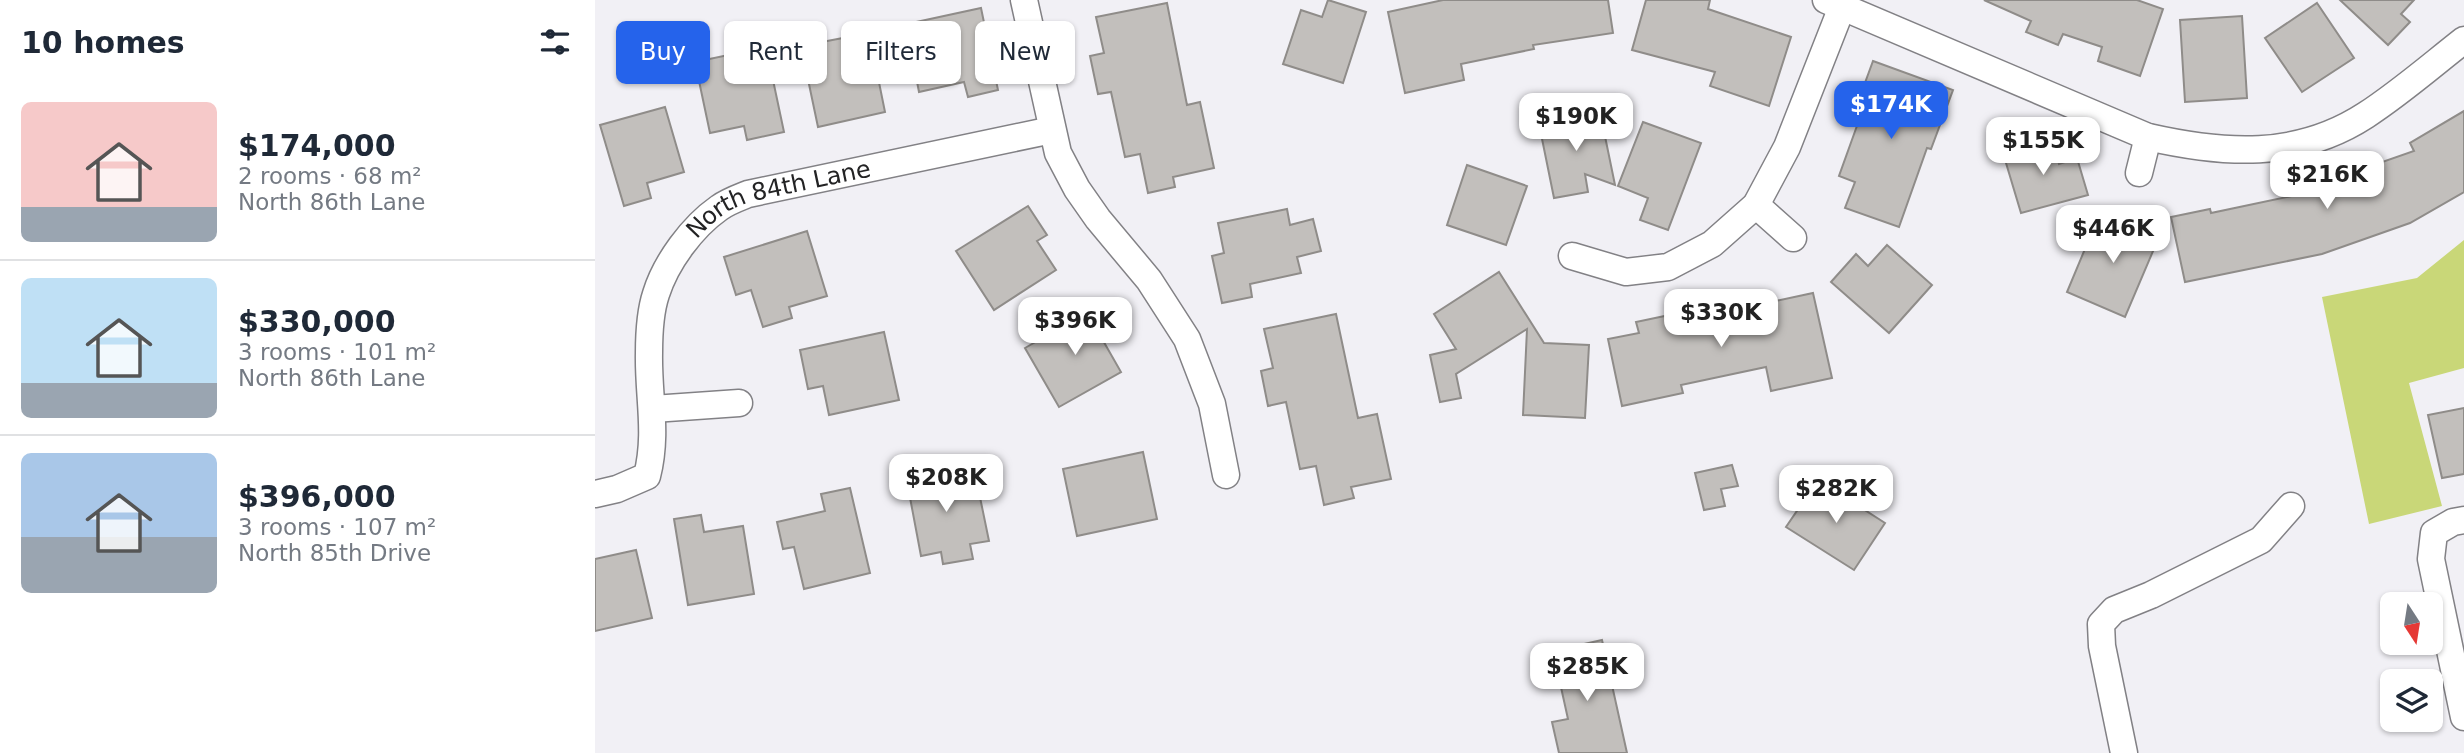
<!DOCTYPE html>
<meta charset="utf-8">
<style>
body{margin:0;font-family:"DejaVu Sans",sans-serif;background:#f6f6f7;color:#1f2937;height:100vh;display:flex;flex-direction:column;font-size:26px;white-space:nowrap}
*{box-sizing:border-box;margin:0}
p{font-size:23px;color:#747a83}
.icon{flex:none;width:38px;height:38px;fill:none;stroke:currentColor;stroke-width:2;stroke-linecap:round;stroke-linejoin:round}
.map{position:relative;flex:1;overflow:hidden}
.side{display:flex;flex-direction:column;background:#fff;width:595px}
.side>*{flex:none}
.banner{position:absolute;left:21px;top:21px;width:665px;height:63px;display:flex;gap:14px}
.needle{width:46px;rotate:168deg}
.buttons{position:absolute;left:1785px;top:592px;display:grid;gap:14px}
.buttons a{display:grid;place-items:center;width:63px;height:63px;border-radius:10px;background:#fff;box-shadow:0 2px 5px #0004;font-size:35px}
.price{position:absolute;translate:-50% -60px;padding:0 16px;border-radius:14px;background:#fff;color:#222;font-size:23px;line-height:46px;filter:drop-shadow(0 2px 4px #0008)}
.price::after{content:'';position:absolute;left:50%;top:42px;width:21px;height:16px;margin-left:-10px;background:inherit;clip-path:polygon(0 0,100% 0,50% 100%)}
.price.active{background:#2563eb;color:#fff}
ul{padding:0;list-style:none}
li{display:flex;align-items:center;gap:21px;height:175px;padding:0 21px}
li+li{border-top:2px solid #e0e1e3}
li span{display:grid;place-items:center;flex:none;width:196px;height:140px;border-radius:10px;color:#555}
li>.icon{margin-inline-start:auto}
span .icon{width:84px;height:84px;fill:#fffc;stroke-width:1}
li b{font-size:30px}
h2{display:flex;justify-content:space-between;align-items:center;height:84px;padding:0 21px;font-size:30px}
.chip{padding:0 24px;border-radius:10px;background:#fff;box-shadow:0 2px 5px #0004;font-size:24px;line-height:63px}
.chip.active{background:#2563eb;color:#fff}
main{display:flex;flex:1;min-height:0}
.map>svg:first-child{display:block}
.green{fill:#c9d778}
.building{fill:#c2bfbc;stroke:#8f8c89;stroke-width:2}
.lines{fill:none;stroke-linecap:round;stroke-linejoin:round}
.minor-casing{stroke:#828185;stroke-width:29}
.minor{stroke:#fff;stroke-width:26}
.labels{text-anchor:middle;dominant-baseline:central;stroke-width:5;stroke-linejoin:round;paint-order:stroke}
.street-label{font-size:24px;fill:#232324;stroke:#fff}
</style>
<main>
<section class="side">
<h2>10 homes<svg class="icon" aria-label="filters" viewBox="0 0 24 24"><path d="M4 7h16M4 17h16"/><circle cx="9" cy="7" r="2"/><circle cx="15" cy="17" r="2"/></svg></h2>
<ul>
<li><span style="background:linear-gradient(#f6c9c9 75%,#9aa5b1 0)"><svg class="icon" aria-label="home" viewBox="0 0 24 24"><path d="M3 11l9-7 9 7M6 9v11h12V9"/></svg></span><div><b>$174,000</b><p>2 rooms · 68 m²</p><p>North 86th Lane</p></div></li>
<li><span style="background:linear-gradient(#bfe0f5 75%,#9aa5b1 0)"><svg class="icon" aria-label="home" viewBox="0 0 24 24"><path d="M3 11l9-7 9 7M6 9v11h12V9"/></svg></span><div><b>$330,000</b><p>3 rooms · 101 m²</p><p>North 86th Lane</p></div></li>
<li><span style="background:linear-gradient(#a9c7e8 60%,#9aa5b1 0)"><svg class="icon" aria-label="home" viewBox="0 0 24 24"><path d="M3 11l9-7 9 7M6 9v11h12V9"/></svg></span><div><b>$396,000</b><p>3 rooms · 107 m²</p><p>North 85th Drive</p></div></li>
</ul>
</section>
<div class="map">
<svg width="1869" height="753" viewBox="0 0 1869 753">
<rect width="100%" height="100%" fill="#f1f0f5"/>
<polygon class="green" points="1869,240 1869,368 1814,383 1847,506 1774,524 1727,297 1822,278"/>
<g class="building">
<polygon points="733,0 771,12 748,83 688,64 706,10 727,17"/>
<polygon points="848,0 1013,0 1018,33 938,45 939,49 866,64 869,80 810,93 793,12"/>
<polygon points="1051,0 1115,0 1113,9 1196,37 1174,106 1115,86 1120,72 1037,50"/>
<polygon points="1389,0 1542,0 1568,9 1545,76 1503,61 1507,47 1468,34 1463,45 1431,32 1436,21"/>
<polygon points="1745,0 1819,0 1806,14 1815,22 1793,45"/>
<polygon points="572,3 592,105 605,102 619,168 578,177 580,187 553,193 545,154 530,157 516,92 503,94 495,56 509,53 501,17"/>
<polygon points="1722,3 1759,58 1707,92 1670,38"/>
<polygon points="386,8 403,90 373,97 369,82 324,92 319,66 330,63 321,22"/>
<polygon points="1647,16 1652,98 1590,102 1585,20"/>
<polygon points="274,33 290,112 223,127 206,46"/>
<polygon points="171,47 189,132 152,140 149,126 115,133 100,62"/>
<polygon points="1278,61 1358,90 1336,149 1332,148 1304,227 1250,208 1260,182 1244,176 1263,123 1256,121"/>
<polygon points="70,107 89,172 52,183 56,198 29,206 5,125"/>
<polygon points="1869,111 1869,192 1815,223 1727,254 1590,282 1576,217 1615,209 1616,213 1730,189 1727,183 1819,151 1815,143"/>
<polygon points="1005,112 1020,185 990,174 993,192 959,198 944,124"/>
<polygon points="1048,122 1106,143 1073,230 1045,220 1053,198 1023,186"/>
<polygon points="1457,139 1464,164 1482,158 1493,195 1426,213 1408,153"/>
<polygon points="872,165 932,186 911,245 852,225"/>
<polygon points="433,206 452,235 442,241 461,270 399,310 361,251"/>
<polygon points="692,209 695,225 718,219 726,251 702,257 706,273 655,284 657,297 627,303 617,256 629,253 623,223"/>
<polygon points="1505,213 1564,237 1530,317 1472,292"/>
<polygon points="212,231 232,296 194,307 197,318 168,327 156,290 141,295 129,257"/>
<polygon points="1292,245 1337,285 1294,333 1236,282 1261,254 1273,266"/>
<polygon points="904,272 949,343 994,345 990,418 928,415 932,329 861,374 866,398 845,402 835,355 861,349 839,314"/>
<polygon points="1218,293 1237,378 1176,391 1171,367 1086,385 1088,393 1027,406 1013,339 1044,333 1041,322 1122,305 1124,313"/>
<polygon points="503,306 517,330 506,337 526,372 464,407 430,348"/>
<polygon points="741,314 763,418 782,414 796,479 756,487 759,498 729,505 721,466 705,469 691,402 673,406 666,371 678,368 669,329"/>
<polygon points="289,332 304,400 234,415 228,386 213,389 205,350"/>
<polygon points="1869,408 1869,474 1847,478 1833,415"/>
<polygon points="548,452 562,519 482,536 468,469"/>
<polygon points="340,465 343,480 380,473 394,541 375,544 378,559 348,564 346,552 326,556 310,471"/>
<polygon points="1137,465 1143,486 1126,489 1130,506 1109,510 1100,473"/>
<polygon points="1223,480 1290,523 1259,570 1191,527"/>
<polygon points="255,488 275,573 209,589 199,547 188,549 182,522 230,511 226,494"/>
<polygon points="106,515 109,532 148,526 159,594 93,605 79,519"/>
<polygon points="41,550 57,618 0,631 0,559"/>
<polygon points="1007,640 1032,753 964,753 957,722 973,719 958,651"/>
</g>
<g class="lines">
<g class="minor-casing">
<g id="minor">
<polyline points="429,0 463,153 482,189 503,219 554,280 592,339 617,404 631,475"/>
<path d="M1231,0L1553,137C1628,154 1702,160 1771,115C1805,93 1837,65 1869,40"/>
<polyline points="1544,173 1553,137"/>
<polyline points="1161,205 1198,238"/>
<polyline points="977,256 1031,272 1073,267 1117,244 1161,205 1192,147 1247,7"/>
<polyline points="58,409 144,403"/>
<path id="s1" d="M0,494L22,489L52,476C63,433 53,396 54,353C54,333 55,312 61,294C71,262 97,227 124,208C132,202 143,198 153,194L457,130"/>
<polyline points="1869,520 1858,522 1839,533 1836,559 1869,717"/>
<polyline points="1529,753 1507,646 1506,624 1519,610 1556,595 1666,540 1696,506"/>
</g>
</g>
<use href="#minor" class="minor"/>
</g>
<g class="labels">
<g class="street-label">
<text stroke="none"><textPath href="#s1" startOffset="406">North 84th Lane</textPath></text>
</g>
</g>
</svg>
<div class="buttons">
<a><svg class="needle" viewBox="-14 -14 28 28"><path d="M0-13l5 13h-10z" fill="#e53935"/><path d="M0 13l5-13h-10z" fill="#747a83"/></svg></a>
<a><svg class="icon" aria-label="layers" viewBox="0 0 24 24"><path d="M12 4l9 5-9 5-9-5zM3 14l9 5 9-5"/></svg></a>
</div>
<b class="price active" style="left:1296px;top:141px">$174K</b>
<b class="price" style="left:981px;top:153px">$190K</b>
<b class="price" style="left:1448px;top:177px">$155K</b>
<b class="price" style="left:1732px;top:211px">$216K</b>
<b class="price" style="left:1518px;top:265px">$446K</b>
<b class="price" style="left:1126px;top:349px">$330K</b>
<b class="price" style="left:480px;top:357px">$396K</b>
<b class="price" style="left:351px;top:514px">$208K</b>
<b class="price" style="left:1241px;top:525px">$282K</b>
<b class="price" style="left:992px;top:703px">$285K</b>
<div class="banner">
<a class="chip active">Buy</a>
<a class="chip">Rent</a>
<a class="chip">Filters</a>
<a class="chip">New</a>
</div>
</div>
</main>
